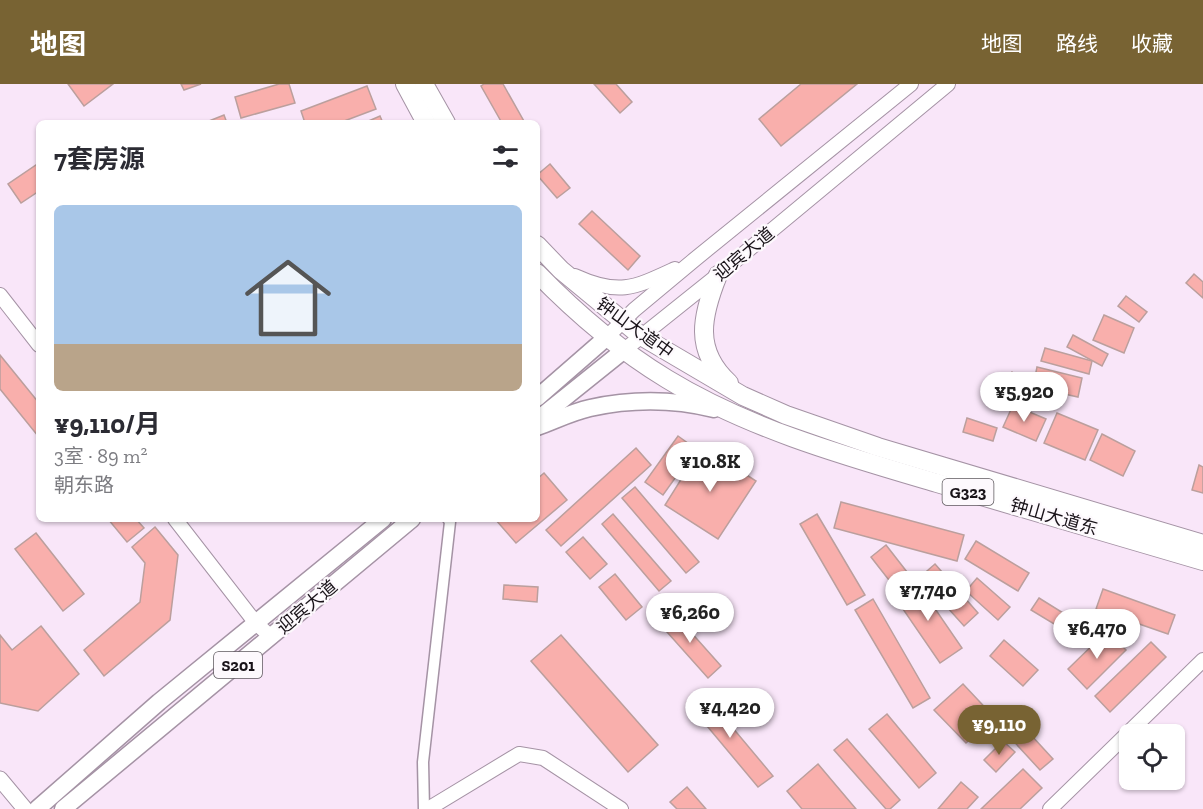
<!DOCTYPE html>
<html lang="zh">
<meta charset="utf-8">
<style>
body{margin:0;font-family:"Zilla Slab","Noto Sans SC",serif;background:#f7f7f7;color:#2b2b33;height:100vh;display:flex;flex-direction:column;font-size:22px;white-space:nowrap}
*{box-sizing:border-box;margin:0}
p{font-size:20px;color:#7c7c81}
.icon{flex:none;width:33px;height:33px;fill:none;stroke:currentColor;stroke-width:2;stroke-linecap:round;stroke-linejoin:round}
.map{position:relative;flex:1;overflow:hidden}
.side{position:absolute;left:36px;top:36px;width:504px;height:402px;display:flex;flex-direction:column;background:#fff;border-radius:9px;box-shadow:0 2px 4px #0004}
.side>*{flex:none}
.fabs{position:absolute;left:1119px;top:640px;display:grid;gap:12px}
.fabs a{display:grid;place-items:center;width:66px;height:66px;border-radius:9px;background:#fff;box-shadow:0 2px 4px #0004;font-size:30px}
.price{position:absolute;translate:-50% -51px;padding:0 14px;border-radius:21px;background:#fff;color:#222;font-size:20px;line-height:39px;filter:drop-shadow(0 2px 3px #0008)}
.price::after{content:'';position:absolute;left:50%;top:36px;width:18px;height:14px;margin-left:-9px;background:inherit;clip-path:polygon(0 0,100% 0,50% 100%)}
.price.active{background:#786333;color:#fff}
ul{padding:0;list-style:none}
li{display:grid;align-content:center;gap:12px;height:318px;padding:0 18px}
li+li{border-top:2px solid #e1e1e2}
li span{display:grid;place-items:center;height:186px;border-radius:9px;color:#555}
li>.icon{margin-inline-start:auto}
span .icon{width:108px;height:108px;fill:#fffc;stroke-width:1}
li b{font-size:26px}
h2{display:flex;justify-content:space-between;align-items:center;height:72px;padding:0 18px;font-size:26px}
header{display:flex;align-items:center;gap:36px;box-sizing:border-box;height:84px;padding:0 30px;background:#786333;color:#fff}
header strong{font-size:28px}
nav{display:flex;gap:33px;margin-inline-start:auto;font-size:21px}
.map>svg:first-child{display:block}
.building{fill:#f9afac;stroke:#bb9f9d;stroke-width:1.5}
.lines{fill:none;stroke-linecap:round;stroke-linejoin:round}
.minor-casing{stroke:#a593a5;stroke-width:13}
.tertiary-casing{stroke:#a593a5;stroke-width:16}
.secondary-casing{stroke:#a593a5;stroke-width:17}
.primary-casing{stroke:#a593a5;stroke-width:19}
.trunk-casing{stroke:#a593a5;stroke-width:20}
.minor{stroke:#fff;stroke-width:10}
.tertiary{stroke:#fff;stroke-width:14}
.secondary{stroke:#fff;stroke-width:15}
.primary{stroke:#fff;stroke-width:16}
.trunk{stroke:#fff;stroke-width:18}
.labels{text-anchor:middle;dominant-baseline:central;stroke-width:4.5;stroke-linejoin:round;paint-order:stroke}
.shield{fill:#fdf9fd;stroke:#5d585d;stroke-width:1.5}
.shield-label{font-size:16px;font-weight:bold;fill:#191319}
.street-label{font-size:18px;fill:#191319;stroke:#fdf9fd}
</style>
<header>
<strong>地图</strong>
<nav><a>地图</a><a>路线</a><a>收藏</a></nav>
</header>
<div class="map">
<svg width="1203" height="725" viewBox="0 0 1203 725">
<rect width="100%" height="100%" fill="#f9e6f9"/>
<g class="building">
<polygon points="68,0 113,0 84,22"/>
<polygon points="181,0 201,0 184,6"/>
<polygon points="279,0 289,0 295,19 241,34 235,13"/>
<polygon points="484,0 503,0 525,39 502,39 481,2"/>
<polygon points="594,0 616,0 632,18 620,29"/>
<polygon points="801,0 857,0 781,62 759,35"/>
<polygon points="367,2 376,25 339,39 305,39 301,27"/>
<polygon points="224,31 227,39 204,39"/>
<polygon points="380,32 383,39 364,39"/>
<polygon points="39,79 39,107 21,119 8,100"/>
<polygon points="550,80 570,104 557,114 537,91"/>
<polygon points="592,127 640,172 628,186 579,140"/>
<polygon points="1194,190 1203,198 1203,214 1186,199"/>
<polygon points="1126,212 1147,228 1139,238 1118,222"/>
<polygon points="1104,231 1134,244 1124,269 1093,256"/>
<polygon points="1073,251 1108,270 1102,282 1067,263"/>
<polygon points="1045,264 1092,277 1089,290 1041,277"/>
<polygon points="0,271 39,319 38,352 0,305"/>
<polygon points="1037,283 1082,294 1078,313 1033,303"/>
<polygon points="1012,288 1027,298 1013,321 997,311"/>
<polygon points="1013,321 1046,335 1036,357 1003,343"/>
<polygon points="1057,329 1098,346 1085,376 1044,359"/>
<polygon points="967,334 997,344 993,357 963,348"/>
<polygon points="1102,350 1135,367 1123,392 1090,376"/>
<polygon points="678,352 696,365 663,411 645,398"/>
<polygon points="702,362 756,397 718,455 665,421"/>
<polygon points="636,364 651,381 561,462 546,446"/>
<polygon points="1199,381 1203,383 1203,409 1192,406"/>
<polygon points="544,389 567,416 516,459 495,435 537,435 537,395"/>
<polygon points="635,403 699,478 686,489 622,414"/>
<polygon points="841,418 964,451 957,477 834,444"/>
<polygon points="613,430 671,497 659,507 602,440"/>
<polygon points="817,430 865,511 847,521 800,440"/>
<polygon points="108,435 136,435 144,444 127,458"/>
<polygon points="155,443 178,471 170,536 104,592 84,566 140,518 145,479 132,463"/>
<polygon points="36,449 84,510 63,527 15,465"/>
<polygon points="583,453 607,480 590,495 566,468"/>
<polygon points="976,457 1029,489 1018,507 965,475"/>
<polygon points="886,461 907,488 892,500 871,473"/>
<polygon points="935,480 978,529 964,542 920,493"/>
<polygon points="615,490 642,523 626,536 599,503"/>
<polygon points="977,494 1010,523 998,536 966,507"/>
<polygon points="916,497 962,564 940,579 894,512"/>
<polygon points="504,501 538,503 537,518 503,515"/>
<polygon points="1103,505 1175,531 1168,550 1096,525"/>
<polygon points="1039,514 1076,537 1069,549 1031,526"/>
<polygon points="873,515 930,614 913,624 855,526"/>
<polygon points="672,527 721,582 708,594 659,539"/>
<polygon points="41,542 79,590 38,627 0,619 0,551 12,566"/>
<polygon points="1107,547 1126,566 1087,605 1068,585"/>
<polygon points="561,551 658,661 628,688 531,577"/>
<polygon points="1004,556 1038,586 1023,602 990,572"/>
<polygon points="1151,558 1166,573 1110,628 1095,612"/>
<polygon points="963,600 994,633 966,659 934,626"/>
<polygon points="701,606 773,692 758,703 687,618"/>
<polygon points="887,630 936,689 919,704 869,645"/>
<polygon points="1020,639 1053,675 1040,686 1007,650"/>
<polygon points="847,655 900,716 890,725 886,725 834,666"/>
<polygon points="1003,657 1015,668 996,688 984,676"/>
<polygon points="818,680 856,725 802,725 787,707"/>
<polygon points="1023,685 1042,704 1020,725 981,725"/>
<polygon points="961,698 978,713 967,725 938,725"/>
<polygon points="687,703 706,725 677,725 670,718"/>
</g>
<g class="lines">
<g class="minor-casing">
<polyline id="minor" points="424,725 423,678 450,438 448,435"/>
</g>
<g class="tertiary-casing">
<g id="tertiary">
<path d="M575,192C619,212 634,204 675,185"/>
<polyline points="0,211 39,261"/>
<polyline points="607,253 634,226 694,176 911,0"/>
<polyline points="623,267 718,191 948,0"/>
<polyline points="175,435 255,538 271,553"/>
<polyline points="428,725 519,670 543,674 621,725"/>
<polyline points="1050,725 1203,576"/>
</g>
</g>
<g class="secondary-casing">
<polyline id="secondary" points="0,695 25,725"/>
</g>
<g class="primary-casing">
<g id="primary">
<polyline points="537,314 607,253"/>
<polyline points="537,336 623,267"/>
<path d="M537,343C554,337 572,328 590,324C631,315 673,315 714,325"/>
<polyline points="37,725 159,618 383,435"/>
<polyline points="63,725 412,435"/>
</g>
</g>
<g class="trunk-casing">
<g id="trunk">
<polyline points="405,0 426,39"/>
<polyline points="424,0 446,39"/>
<polyline points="537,161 561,186 641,252 743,312 786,331 878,363 1203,460"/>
<path d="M537,189C576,229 619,266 667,295C749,345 845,372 937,399C1026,425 1114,451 1203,477"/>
<path d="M718,191C702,231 693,266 729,299"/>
</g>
</g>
<use href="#minor" class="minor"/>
<use href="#tertiary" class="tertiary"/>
<use href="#secondary" class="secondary"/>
<use href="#primary" class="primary"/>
<use href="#trunk" class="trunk"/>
</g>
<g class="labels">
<g class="shield">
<rect x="942.5" y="395" width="51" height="26" rx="4.5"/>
<rect x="214" y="568" width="48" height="26" rx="4.5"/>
</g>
<g class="shield-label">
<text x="968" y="408">G323</text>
<text x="238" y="581">S201</text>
</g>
<g class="street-label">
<text transform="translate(744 170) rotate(-40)">迎宾大道</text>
<text transform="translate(635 244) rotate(36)">钟山大道中</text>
<text transform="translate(1054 433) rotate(16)">钟山大道东</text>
<text transform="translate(307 523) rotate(-40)">迎宾大道</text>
</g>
</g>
</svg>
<div class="fabs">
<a><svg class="icon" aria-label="locate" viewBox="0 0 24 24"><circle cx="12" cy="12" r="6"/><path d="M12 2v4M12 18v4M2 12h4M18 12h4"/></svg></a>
</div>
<b class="price" style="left:1024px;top:339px">¥5,920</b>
<b class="price" style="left:710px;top:409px">¥10.8K</b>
<b class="price" style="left:928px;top:538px">¥7,740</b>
<b class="price" style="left:690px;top:560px">¥6,260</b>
<b class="price" style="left:1097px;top:576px">¥6,470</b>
<b class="price" style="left:730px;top:655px">¥4,420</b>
<b class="price active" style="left:999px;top:672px">¥9,110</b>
<section class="side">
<h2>7套房源<svg class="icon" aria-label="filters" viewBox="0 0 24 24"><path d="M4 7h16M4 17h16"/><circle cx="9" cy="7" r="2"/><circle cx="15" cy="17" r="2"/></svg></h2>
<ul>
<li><span style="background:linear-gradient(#a9c7e8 75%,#b9a48a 0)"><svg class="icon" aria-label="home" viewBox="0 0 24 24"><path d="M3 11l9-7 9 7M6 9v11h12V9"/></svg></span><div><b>¥9,110/月</b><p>3室 · 89 m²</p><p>朝东路</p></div></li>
</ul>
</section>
</div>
